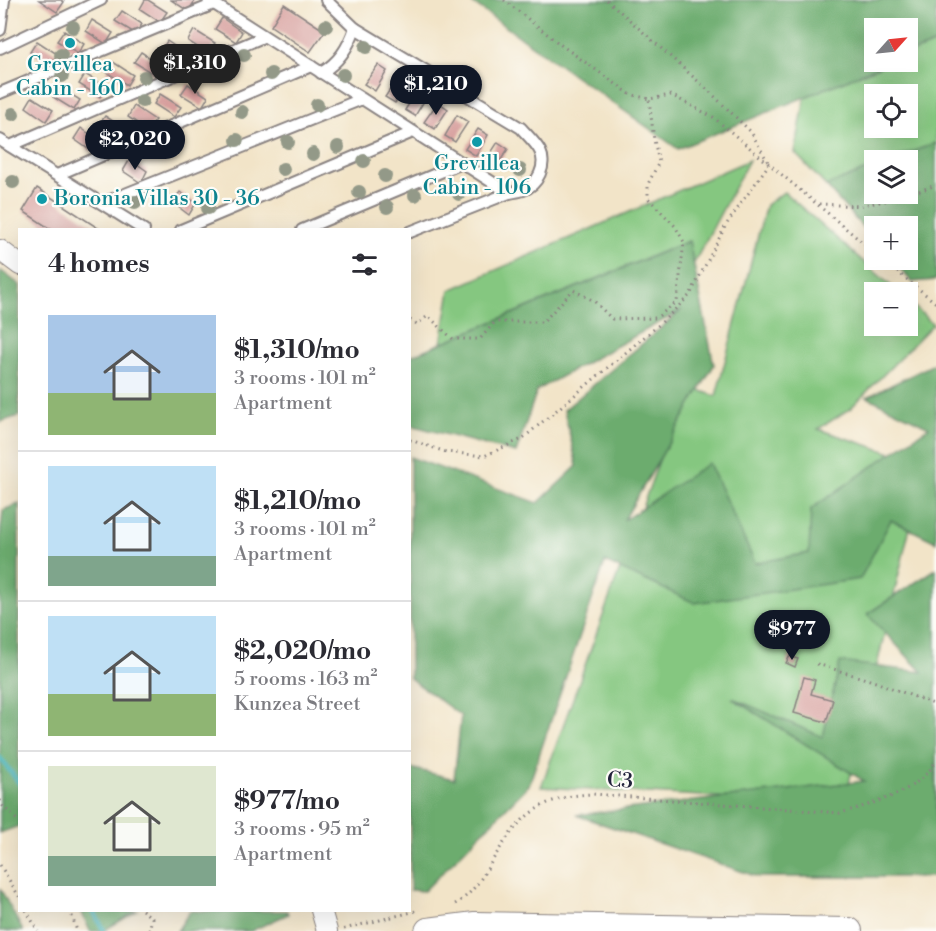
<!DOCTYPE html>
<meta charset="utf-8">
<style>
body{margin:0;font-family:"Libre Bodoni",serif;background:#f2f2f3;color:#2b2b33;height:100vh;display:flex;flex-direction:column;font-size:22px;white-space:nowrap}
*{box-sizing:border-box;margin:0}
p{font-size:20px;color:#7c7c81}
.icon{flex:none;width:33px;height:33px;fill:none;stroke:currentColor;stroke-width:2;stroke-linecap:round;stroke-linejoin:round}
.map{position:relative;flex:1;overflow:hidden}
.details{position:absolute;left:18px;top:228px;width:393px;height:684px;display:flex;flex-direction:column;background:#fff;border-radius:0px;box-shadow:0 6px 24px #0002}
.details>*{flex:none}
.needle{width:39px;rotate:63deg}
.fabs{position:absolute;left:864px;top:18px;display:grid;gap:12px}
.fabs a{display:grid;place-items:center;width:54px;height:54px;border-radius:0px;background:#fff;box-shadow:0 6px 24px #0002;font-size:30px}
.price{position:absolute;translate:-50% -51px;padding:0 14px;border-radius:21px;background:#111827;color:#fff;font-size:20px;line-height:39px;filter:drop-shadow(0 2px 3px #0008)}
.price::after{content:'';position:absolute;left:50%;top:36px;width:18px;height:14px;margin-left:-9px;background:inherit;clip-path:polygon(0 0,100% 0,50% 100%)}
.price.active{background:#222;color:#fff}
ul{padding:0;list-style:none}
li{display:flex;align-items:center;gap:18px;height:150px;padding:0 30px}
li+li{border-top:2px solid #e1e1e2}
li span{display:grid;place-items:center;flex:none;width:168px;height:120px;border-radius:0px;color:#555}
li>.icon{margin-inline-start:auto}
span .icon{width:72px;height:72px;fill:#fffc;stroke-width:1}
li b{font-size:26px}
h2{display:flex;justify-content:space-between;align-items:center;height:72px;padding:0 30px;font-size:26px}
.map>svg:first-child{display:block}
.green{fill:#85c780;stroke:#54745e;stroke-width:1.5;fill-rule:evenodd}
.forest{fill:#6cac6e;stroke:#476754;stroke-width:1.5}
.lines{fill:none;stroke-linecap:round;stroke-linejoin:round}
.stream{stroke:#44b4ba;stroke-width:5}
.building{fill:#d79f9d}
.service-casing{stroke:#8a8382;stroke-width:14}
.minor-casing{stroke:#8a8382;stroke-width:22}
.tertiary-casing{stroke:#8a8382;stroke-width:28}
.path{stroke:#8a8382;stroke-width:3;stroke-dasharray:1.5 4.5;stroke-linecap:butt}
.service{stroke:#fff;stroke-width:10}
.minor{stroke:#fff;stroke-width:20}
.tertiary{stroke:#fff;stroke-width:26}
.tree{fill:#939988}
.culture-dot{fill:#0f9aa8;stroke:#fdfcf7;stroke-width:2}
.labels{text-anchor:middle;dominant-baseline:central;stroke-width:4.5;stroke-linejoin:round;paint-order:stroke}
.culture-label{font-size:21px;fill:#0d838f;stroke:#fdfcf7}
.street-label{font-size:21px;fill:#22223b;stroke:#fdfcf7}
</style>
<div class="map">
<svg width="936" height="931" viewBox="0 0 936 931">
<rect width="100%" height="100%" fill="#fdfcf7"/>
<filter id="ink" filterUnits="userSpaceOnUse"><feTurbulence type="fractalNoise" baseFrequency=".0167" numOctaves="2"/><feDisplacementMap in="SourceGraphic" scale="12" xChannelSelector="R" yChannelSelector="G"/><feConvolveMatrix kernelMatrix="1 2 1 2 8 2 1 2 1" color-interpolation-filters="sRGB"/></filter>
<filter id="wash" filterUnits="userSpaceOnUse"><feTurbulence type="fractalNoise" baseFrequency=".008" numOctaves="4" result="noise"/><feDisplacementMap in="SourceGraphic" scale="24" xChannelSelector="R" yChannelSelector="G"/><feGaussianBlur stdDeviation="1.35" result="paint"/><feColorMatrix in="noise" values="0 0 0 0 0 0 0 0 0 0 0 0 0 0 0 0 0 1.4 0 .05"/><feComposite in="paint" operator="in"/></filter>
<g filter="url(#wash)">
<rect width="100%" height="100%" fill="#f2e4c8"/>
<g class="green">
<path d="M936,43V143L890,160H874V167L826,186L795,153L805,97L890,62H908V54ZM874,94H908V128H874Z"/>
<polygon points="749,160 693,265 688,241 441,343 450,290"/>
<polygon points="784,192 898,292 874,292 874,326 908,326 908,301 933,324 850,409 818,429 925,464 844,804 541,787 686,386 716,396 766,205"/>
</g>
<g class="forest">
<polygon points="468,0 936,0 936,43 908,54 908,28 874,28 874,62 890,62 678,149"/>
<polygon points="936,143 936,280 912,282 892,260 908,260 908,226 874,226 874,240 826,186 874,167 874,194 908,194 908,160 890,160"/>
<polygon points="689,241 714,365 624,520 709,463 755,563 809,553 811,509 929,427 867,397 936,363 936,542 891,520 860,579 695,603 605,562 529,785 424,891 410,890 410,768 454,779 461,716 410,678 410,457 538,503 577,466 564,410 682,310 537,390 516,453 410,425 410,356"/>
<polygon points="0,270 20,285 19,416 0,422"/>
<polygon points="19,504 19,826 0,833 0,538 3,510"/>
<polygon points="936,569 936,877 758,877 576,815 864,781 732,698 823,737 840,662 922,672 867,614"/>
<polygon points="0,888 23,931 0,931"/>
<polygon points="81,911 137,911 103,931 90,931"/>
<polygon points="287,911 288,914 251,931 177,931 190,911"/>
</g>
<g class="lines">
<g class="stream">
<polyline points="0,758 20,784"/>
<polyline points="93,910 104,931"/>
</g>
</g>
<g id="blocks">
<g class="building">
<polygon points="39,0 61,0 64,2 57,12"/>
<polygon points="145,0 148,0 167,12 160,22 140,9"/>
<polygon points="171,0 193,0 195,1 188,11"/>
<polygon points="284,4 325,31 310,52 271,26"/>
<polygon points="122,11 142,24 136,34 115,21"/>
<polygon points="222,18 242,32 236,42 215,29"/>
<polygon points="92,20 113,33 106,44 86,31"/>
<polygon points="194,30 215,43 208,54 188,41"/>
<polygon points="64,31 84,44 78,54 57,41"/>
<polygon points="37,41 57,54 51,65 30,52"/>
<polygon points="167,41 187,55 181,65 160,52"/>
<polygon points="141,52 161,65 155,75 134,62"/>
<polygon points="113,62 133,75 127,85 106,72"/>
<polygon points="378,65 387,71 375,91 364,84"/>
<polygon points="85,74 106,87 100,97 79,84"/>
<polygon points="398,78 408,84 395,103 385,97"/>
<polygon points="188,84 208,97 202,107 181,94"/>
<polygon points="59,87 80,100 74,110 53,97"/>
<polygon points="417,91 427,96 415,116 405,110"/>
<polygon points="160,94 181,107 174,117 154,104"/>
<polygon points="32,97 53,110 46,121 26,107"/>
<polygon points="438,102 448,109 435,129 424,122"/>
<polygon points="134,106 155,120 148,130 128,117"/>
<polygon points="457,115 468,122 455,142 445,136"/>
<polygon points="105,116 125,129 119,139 98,126"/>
<polygon points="81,128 98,140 91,151 74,139"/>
<polygon points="478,129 488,135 476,156 465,149"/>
<polygon points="498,142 508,149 495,169 485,162"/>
<polygon points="130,159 147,171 141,183 123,171"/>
<polygon points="37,188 101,230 52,230 23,211"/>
<polygon points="180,192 196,203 189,215 172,202"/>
<polygon points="790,656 798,659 795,667 786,663"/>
<polygon points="804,677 815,680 811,694 833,700 826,722 794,713"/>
</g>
</g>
</g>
<g filter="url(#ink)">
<use href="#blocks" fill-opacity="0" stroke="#8a8382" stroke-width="1.5"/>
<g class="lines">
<g class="service-casing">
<g id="service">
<polyline points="208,0 509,193"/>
<path d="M326,0L355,28L521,128C527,135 536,143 540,151C547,165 538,185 523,190C519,192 513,192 509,193L410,232"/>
<polyline points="0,30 4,0"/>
<polyline points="0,48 101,0"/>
<path d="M321,73C339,62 348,48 355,28"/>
<polyline points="0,93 214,4"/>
<polyline points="0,140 144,230"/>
<polyline points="10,146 263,37"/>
<polyline points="57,175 311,66"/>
<polyline points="103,203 362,99"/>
<polyline points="181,230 413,132"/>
<polyline points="302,230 462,163"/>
</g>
</g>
<g class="minor-casing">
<g id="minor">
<polyline points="0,250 20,265"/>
<polyline points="321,910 327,931"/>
</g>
</g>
<g class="tertiary-casing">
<polyline id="tertiary" points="428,931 475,925 849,931"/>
</g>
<g class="path">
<polyline points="504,0 561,45 630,94 649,99 671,95 713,117 874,252"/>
<polyline points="607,0 710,92 751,132 768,162"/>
<polyline points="819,204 860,206 899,198 936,185"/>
<polyline points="883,260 936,303"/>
<polyline points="410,320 417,324 428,316 453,339 480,339 495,322 543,322 573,290 594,301 612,319 656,318 677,302 684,242 675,226 648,198 648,184 659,162 654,140 649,99"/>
<polyline points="410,440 446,452 484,456 522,439 660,324 690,295 726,225 769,164"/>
<polyline points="817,664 873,681 936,705"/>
<polyline points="0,800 3,806 20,823"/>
<polyline points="0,865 20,898"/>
<path d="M455,904C471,895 479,882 489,866C516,821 536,796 593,794L840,813C872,804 919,792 936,761"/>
<polyline points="26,910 38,931"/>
<polyline points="70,910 77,931"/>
<polyline points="142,910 152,918 149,931"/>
<polyline points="344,929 416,911"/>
</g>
<use href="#service" class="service"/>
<use href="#minor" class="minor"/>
<use href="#tertiary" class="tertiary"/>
</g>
<g class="tree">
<circle cx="326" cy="26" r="7"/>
<circle cx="73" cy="27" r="7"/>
<circle cx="366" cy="47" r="7"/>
<circle cx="61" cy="55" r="7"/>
<circle cx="244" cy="55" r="7"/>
<circle cx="219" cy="66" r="7"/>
<circle cx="271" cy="74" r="7"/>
<circle cx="343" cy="75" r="7"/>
<circle cx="62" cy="76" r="7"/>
<circle cx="144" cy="77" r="7"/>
<circle cx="142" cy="101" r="7"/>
<circle cx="317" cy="105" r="7"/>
<circle cx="242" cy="112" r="7"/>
<circle cx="13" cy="114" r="7"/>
<circle cx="132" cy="132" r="7"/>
<circle cx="237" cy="140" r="7"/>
<circle cx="288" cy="142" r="7"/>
<circle cx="338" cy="147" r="7"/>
<circle cx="313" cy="154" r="7"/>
<circle cx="364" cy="161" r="7"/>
<circle cx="283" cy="169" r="7"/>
<circle cx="520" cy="170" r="7"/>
<circle cx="385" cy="176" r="7"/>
<circle cx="13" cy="182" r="7"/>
<circle cx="359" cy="192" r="7"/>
<circle cx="459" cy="194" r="7"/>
<circle cx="415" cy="195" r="7"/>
<circle cx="135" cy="202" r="7"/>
<circle cx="387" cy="207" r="7"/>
<circle cx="208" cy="208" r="7"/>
</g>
</g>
<g class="culture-dot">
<circle cx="70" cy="43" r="6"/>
<circle cx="477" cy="142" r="6"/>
<circle cx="42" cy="199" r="6"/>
</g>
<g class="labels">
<g class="culture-label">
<text x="70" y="65">Grevillea<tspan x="70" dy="24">Cabin - 160</tspan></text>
<text x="477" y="164">Grevillea<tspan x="477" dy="24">Cabin - 106</tspan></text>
<text x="54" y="199" text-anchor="start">Boronia Villas 30 - 36</text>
</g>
<g class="street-label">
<text transform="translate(620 781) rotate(4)">C3</text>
</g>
</g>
</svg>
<div class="fabs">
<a><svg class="needle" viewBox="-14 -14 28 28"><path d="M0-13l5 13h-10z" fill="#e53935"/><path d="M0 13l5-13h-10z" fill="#7c7c81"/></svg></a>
<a><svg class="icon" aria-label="locate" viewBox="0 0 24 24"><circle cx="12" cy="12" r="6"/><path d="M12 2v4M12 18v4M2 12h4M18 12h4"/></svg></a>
<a><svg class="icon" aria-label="layers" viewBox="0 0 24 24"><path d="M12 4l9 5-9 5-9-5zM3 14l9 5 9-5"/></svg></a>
<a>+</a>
<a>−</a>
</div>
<b class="price active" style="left:195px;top:95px">$1,310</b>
<b class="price" style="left:436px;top:116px">$1,210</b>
<b class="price" style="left:135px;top:171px">$2,020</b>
<b class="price" style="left:792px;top:661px">$977</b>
<section class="details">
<h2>4 homes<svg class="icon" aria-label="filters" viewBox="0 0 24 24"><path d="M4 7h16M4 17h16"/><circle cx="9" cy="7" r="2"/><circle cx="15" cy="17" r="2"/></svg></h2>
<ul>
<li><span style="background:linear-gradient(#a9c7e8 65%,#8fb573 0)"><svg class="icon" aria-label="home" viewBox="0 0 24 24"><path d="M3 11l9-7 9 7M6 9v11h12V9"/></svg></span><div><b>$1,310/mo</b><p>3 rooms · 101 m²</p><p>Apartment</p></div></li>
<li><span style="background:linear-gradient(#bfe0f5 75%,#7fa58c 0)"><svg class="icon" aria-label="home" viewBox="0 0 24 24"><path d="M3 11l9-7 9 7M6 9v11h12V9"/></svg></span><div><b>$1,210/mo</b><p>3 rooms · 101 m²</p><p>Apartment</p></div></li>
<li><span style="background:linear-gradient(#bfe0f5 65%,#8fb573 0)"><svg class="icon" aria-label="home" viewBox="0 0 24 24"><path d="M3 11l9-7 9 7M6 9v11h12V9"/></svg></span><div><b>$2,020/mo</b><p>5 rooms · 163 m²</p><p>Kunzea Street</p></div></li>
<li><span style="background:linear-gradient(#dfe7d0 75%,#7fa58c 0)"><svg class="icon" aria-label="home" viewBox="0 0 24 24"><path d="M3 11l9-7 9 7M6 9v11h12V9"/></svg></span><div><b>$977/mo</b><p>3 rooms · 95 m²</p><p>Apartment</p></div></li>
</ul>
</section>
</div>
